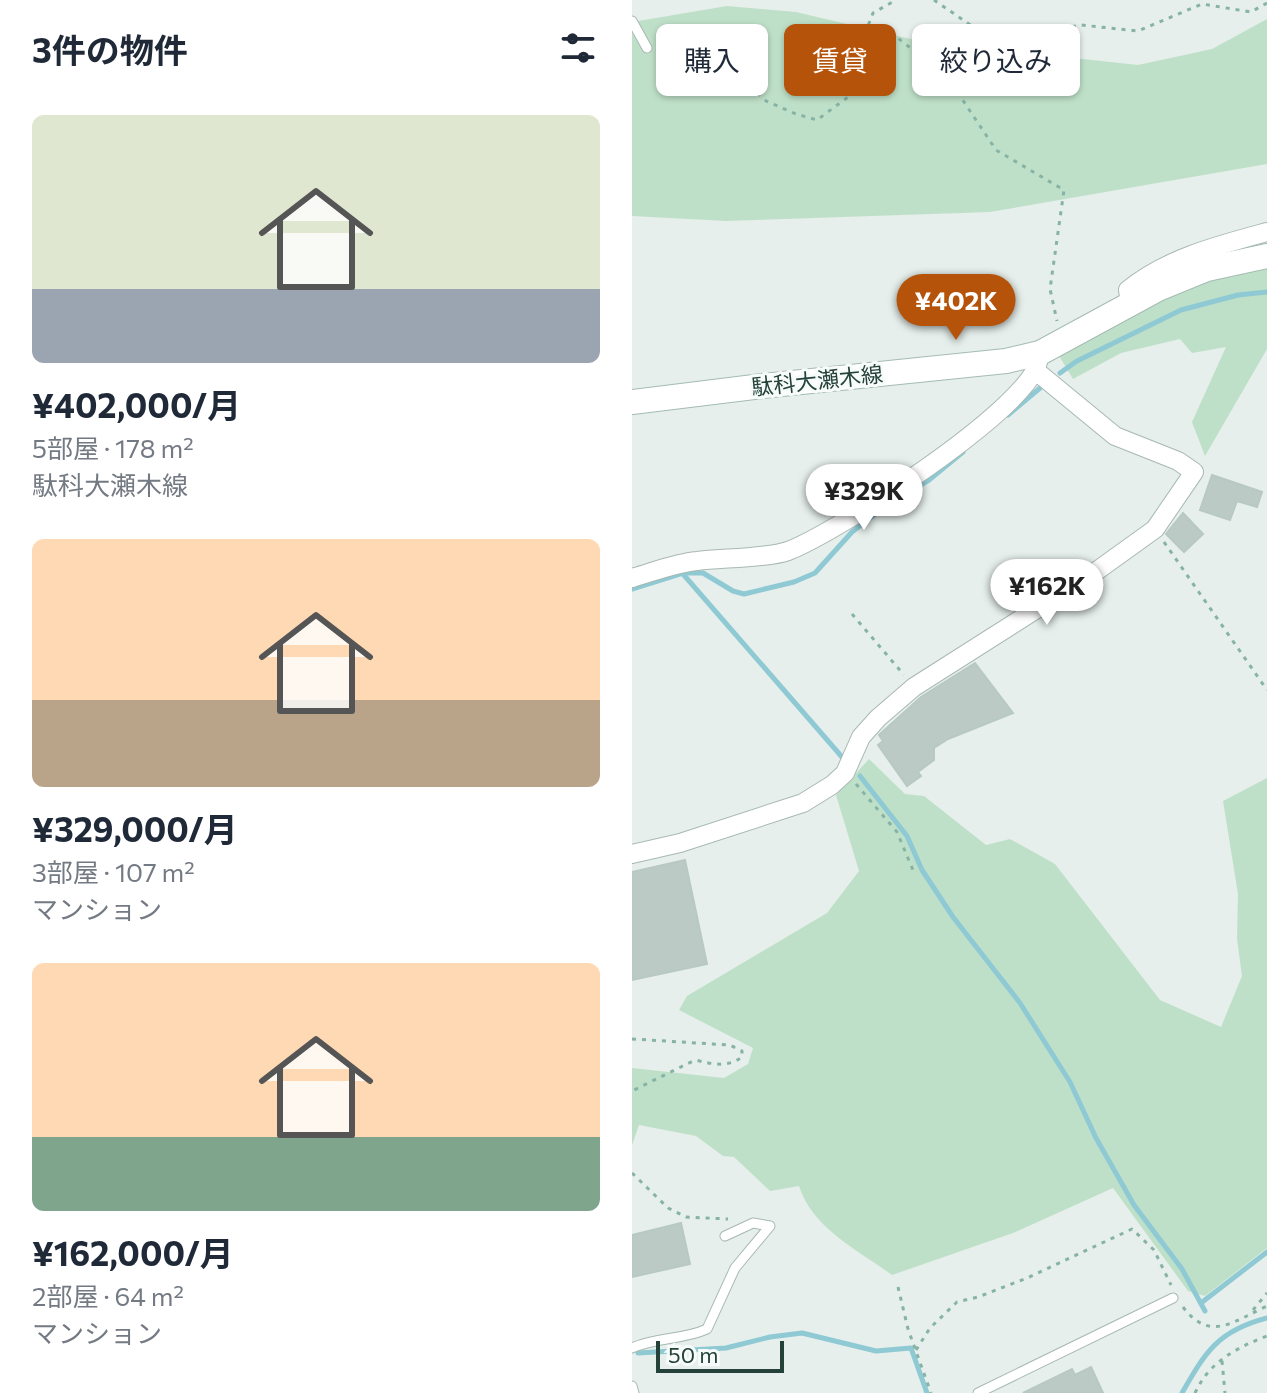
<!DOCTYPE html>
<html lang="ja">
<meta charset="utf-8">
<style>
body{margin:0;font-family:Commissioner,"Noto Sans JP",sans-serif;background:#f6f6f7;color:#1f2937;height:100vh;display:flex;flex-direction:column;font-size:30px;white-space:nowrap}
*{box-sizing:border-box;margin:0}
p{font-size:26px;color:#747a83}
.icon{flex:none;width:44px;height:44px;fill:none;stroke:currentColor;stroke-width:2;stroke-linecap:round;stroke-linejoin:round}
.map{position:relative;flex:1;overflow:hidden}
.sheet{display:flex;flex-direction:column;background:#fff;width:632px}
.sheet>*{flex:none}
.banner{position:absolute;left:24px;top:24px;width:490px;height:72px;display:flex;gap:16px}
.scale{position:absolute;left:24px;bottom:20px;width:128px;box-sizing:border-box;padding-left:8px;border:4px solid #24423a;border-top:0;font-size:22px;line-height:28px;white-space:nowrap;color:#24423a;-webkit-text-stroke:6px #f7fbf9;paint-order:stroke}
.price{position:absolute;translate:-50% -68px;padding:0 18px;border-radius:28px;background:#fff;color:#222;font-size:26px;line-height:52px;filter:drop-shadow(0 2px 4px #0008)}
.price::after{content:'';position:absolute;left:50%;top:48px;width:24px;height:18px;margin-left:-12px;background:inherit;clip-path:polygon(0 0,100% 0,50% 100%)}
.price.current{background:#b45309;color:#fff}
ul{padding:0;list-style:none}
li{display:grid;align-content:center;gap:16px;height:424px;padding:0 32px}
li span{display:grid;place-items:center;height:248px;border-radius:12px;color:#555}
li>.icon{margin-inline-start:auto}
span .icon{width:144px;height:144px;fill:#fffc;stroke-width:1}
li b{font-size:34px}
h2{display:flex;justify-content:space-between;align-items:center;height:96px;padding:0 32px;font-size:34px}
.pill{padding:0 28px;border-radius:12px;background:#fff;box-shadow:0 2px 6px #0004;font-size:28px;line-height:72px}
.pill.current{background:#b45309;color:#fff}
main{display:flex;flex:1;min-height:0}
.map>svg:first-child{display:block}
.green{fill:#bfe0c8}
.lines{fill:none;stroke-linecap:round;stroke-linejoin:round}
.stream{stroke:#8ec9d4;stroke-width:5}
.building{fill:#bbcac4;stroke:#b8c9c2;stroke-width:2}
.service-casing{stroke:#a8b8b2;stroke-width:11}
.minor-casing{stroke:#a8b8b2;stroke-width:20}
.secondary-casing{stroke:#a4bbb3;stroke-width:26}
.path{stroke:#86b3a5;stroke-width:3;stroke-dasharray:4 6;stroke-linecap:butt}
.service{stroke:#fff;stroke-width:9}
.minor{stroke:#fff;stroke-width:18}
.secondary{stroke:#fff;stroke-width:24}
.labels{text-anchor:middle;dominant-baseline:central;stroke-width:6;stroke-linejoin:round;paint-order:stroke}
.street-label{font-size:22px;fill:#24423a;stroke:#f7fbf9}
</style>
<main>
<section class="sheet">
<h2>3件の物件<svg class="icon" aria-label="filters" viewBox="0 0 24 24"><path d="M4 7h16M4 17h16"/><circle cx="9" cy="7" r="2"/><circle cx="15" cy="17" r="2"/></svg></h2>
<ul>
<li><span style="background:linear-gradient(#dfe7d0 70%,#9aa5b1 0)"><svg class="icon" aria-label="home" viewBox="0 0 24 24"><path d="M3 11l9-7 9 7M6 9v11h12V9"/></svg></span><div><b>¥402,000/月</b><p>5部屋 · 178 m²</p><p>駄科大瀬木線</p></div></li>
<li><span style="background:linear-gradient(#ffd9b3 65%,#b9a48a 0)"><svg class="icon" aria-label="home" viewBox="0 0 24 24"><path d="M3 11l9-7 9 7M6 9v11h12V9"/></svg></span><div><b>¥329,000/月</b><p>3部屋 · 107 m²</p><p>マンション</p></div></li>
<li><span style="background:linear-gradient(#ffd9b3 70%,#7fa58c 0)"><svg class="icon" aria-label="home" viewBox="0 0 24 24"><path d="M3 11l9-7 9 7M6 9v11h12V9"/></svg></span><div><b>¥162,000/月</b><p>2部屋 · 64 m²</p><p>マンション</p></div></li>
</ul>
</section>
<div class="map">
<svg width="635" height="1393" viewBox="0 0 635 1393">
<rect width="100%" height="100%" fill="#e6efeb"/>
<g class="green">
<polygon points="95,6 164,12 317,48 379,59 451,59 506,65 580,49 635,19 635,164 358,212 94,221 0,216 0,22"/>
<polygon points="635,269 635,349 573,456 560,422 594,347 560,353 548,339 489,353 441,379 426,354 478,325 571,281"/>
<path d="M237,759L273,794L292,796L354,845L378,839L423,864L528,1000L589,1027L610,976L605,939L606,894L591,801L635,778V1248L573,1296L556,1291L481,1188L381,1233L260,1275C226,1250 180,1228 167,1186L138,1191L102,1157L91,1156L64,1136L7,1125L0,1145V1068L92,1078L116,1064L121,1048L47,1010L55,996L195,913L227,871L204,795Z"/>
</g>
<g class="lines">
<g class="stream">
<polyline points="428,373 445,361 549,310 606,295 635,292"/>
<polyline points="376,415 414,383"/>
<polyline points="51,574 210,757"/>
<polyline points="0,589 51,573 71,573 101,591 112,594 162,582 183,573 220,532 252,507 297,480 331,452"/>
<polyline points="228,776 275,836 290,870 321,917 388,1003 438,1082 464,1138 502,1205 550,1269 573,1311"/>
<polyline points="569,1303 635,1252"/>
<polyline points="6,1353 94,1348 138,1337 170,1333 244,1351 279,1348 295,1393"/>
<path d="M550,1393C574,1351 586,1331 635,1318"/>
</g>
</g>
<g class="building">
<polygon points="580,475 630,492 625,507 605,501 598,520 568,510"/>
<polygon points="551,513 571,534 552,552 534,534"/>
<polygon points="343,663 381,713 316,739 302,748 302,760 286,772 289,776 275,786 246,745 251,741 247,735 289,697"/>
<polygon points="53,860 75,964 0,980 0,872"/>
<polygon points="49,1223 58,1264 0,1277 0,1235"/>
<polygon points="459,1367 471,1393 391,1393 440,1369 443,1375"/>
</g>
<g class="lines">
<g class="service-casing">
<g id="service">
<polyline points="0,21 15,48"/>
<path d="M0,1348C24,1337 51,1340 75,1329L103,1268L138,1226L121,1223L93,1236"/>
<polyline points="0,1386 2,1393"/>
<polyline points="346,1393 541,1298"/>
</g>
</g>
<g class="minor-casing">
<g id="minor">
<path d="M498,303L496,290C535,258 587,245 635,232"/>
<path d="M0,578C21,572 43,563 65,561C88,558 137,558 156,551C204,533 396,409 406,362"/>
<polyline points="0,854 48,843 171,803 200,785 213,773 229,737 246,718 282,687 466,570 523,529 562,472 546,461 483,436 404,371"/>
</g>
</g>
<g class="secondary-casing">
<polyline id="secondary" points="0,402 130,386 374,361 408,353 526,289 575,269 635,256"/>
</g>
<g class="path">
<polyline points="302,0 353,35 383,38 449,25 506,31 570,4 619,12 635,3"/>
<polyline points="25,46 76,45 134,101 164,114 185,120 239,80 232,36 241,13 264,0"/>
<polyline points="238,72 262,35 316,78 364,150 432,190 418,289 425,321"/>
<polyline points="532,542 635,690"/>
<polyline points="220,614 272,675"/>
<polyline points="224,784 265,832 283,875"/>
<path d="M0,1039L98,1045L110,1051V1057C95,1068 81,1064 63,1060L0,1091"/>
<polyline points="0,1173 36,1208 54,1217 96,1219"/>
<polyline points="266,1287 276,1329 299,1393"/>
<path d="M551,1307C578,1343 602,1321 635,1306"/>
<polyline points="621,1310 635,1293"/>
<polyline points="284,1350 298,1328 325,1302 346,1297 395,1278 500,1229 522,1250 539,1285"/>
<polyline points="590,1361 593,1393"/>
<path d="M563,1393C577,1362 604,1348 635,1336"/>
</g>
<use href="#service" class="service"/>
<use href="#minor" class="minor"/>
<use href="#secondary" class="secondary"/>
</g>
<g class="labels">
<g class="street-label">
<text transform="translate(185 380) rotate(-6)">駄科大瀬木線</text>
</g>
</g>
</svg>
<div class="scale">50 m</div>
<b class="price current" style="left:324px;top:342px">¥402K</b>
<b class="price" style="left:232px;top:532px">¥329K</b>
<b class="price" style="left:415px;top:627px">¥162K</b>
<div class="banner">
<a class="pill">購入</a>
<a class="pill current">賃貸</a>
<a class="pill">絞り込み</a>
</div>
</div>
</main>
